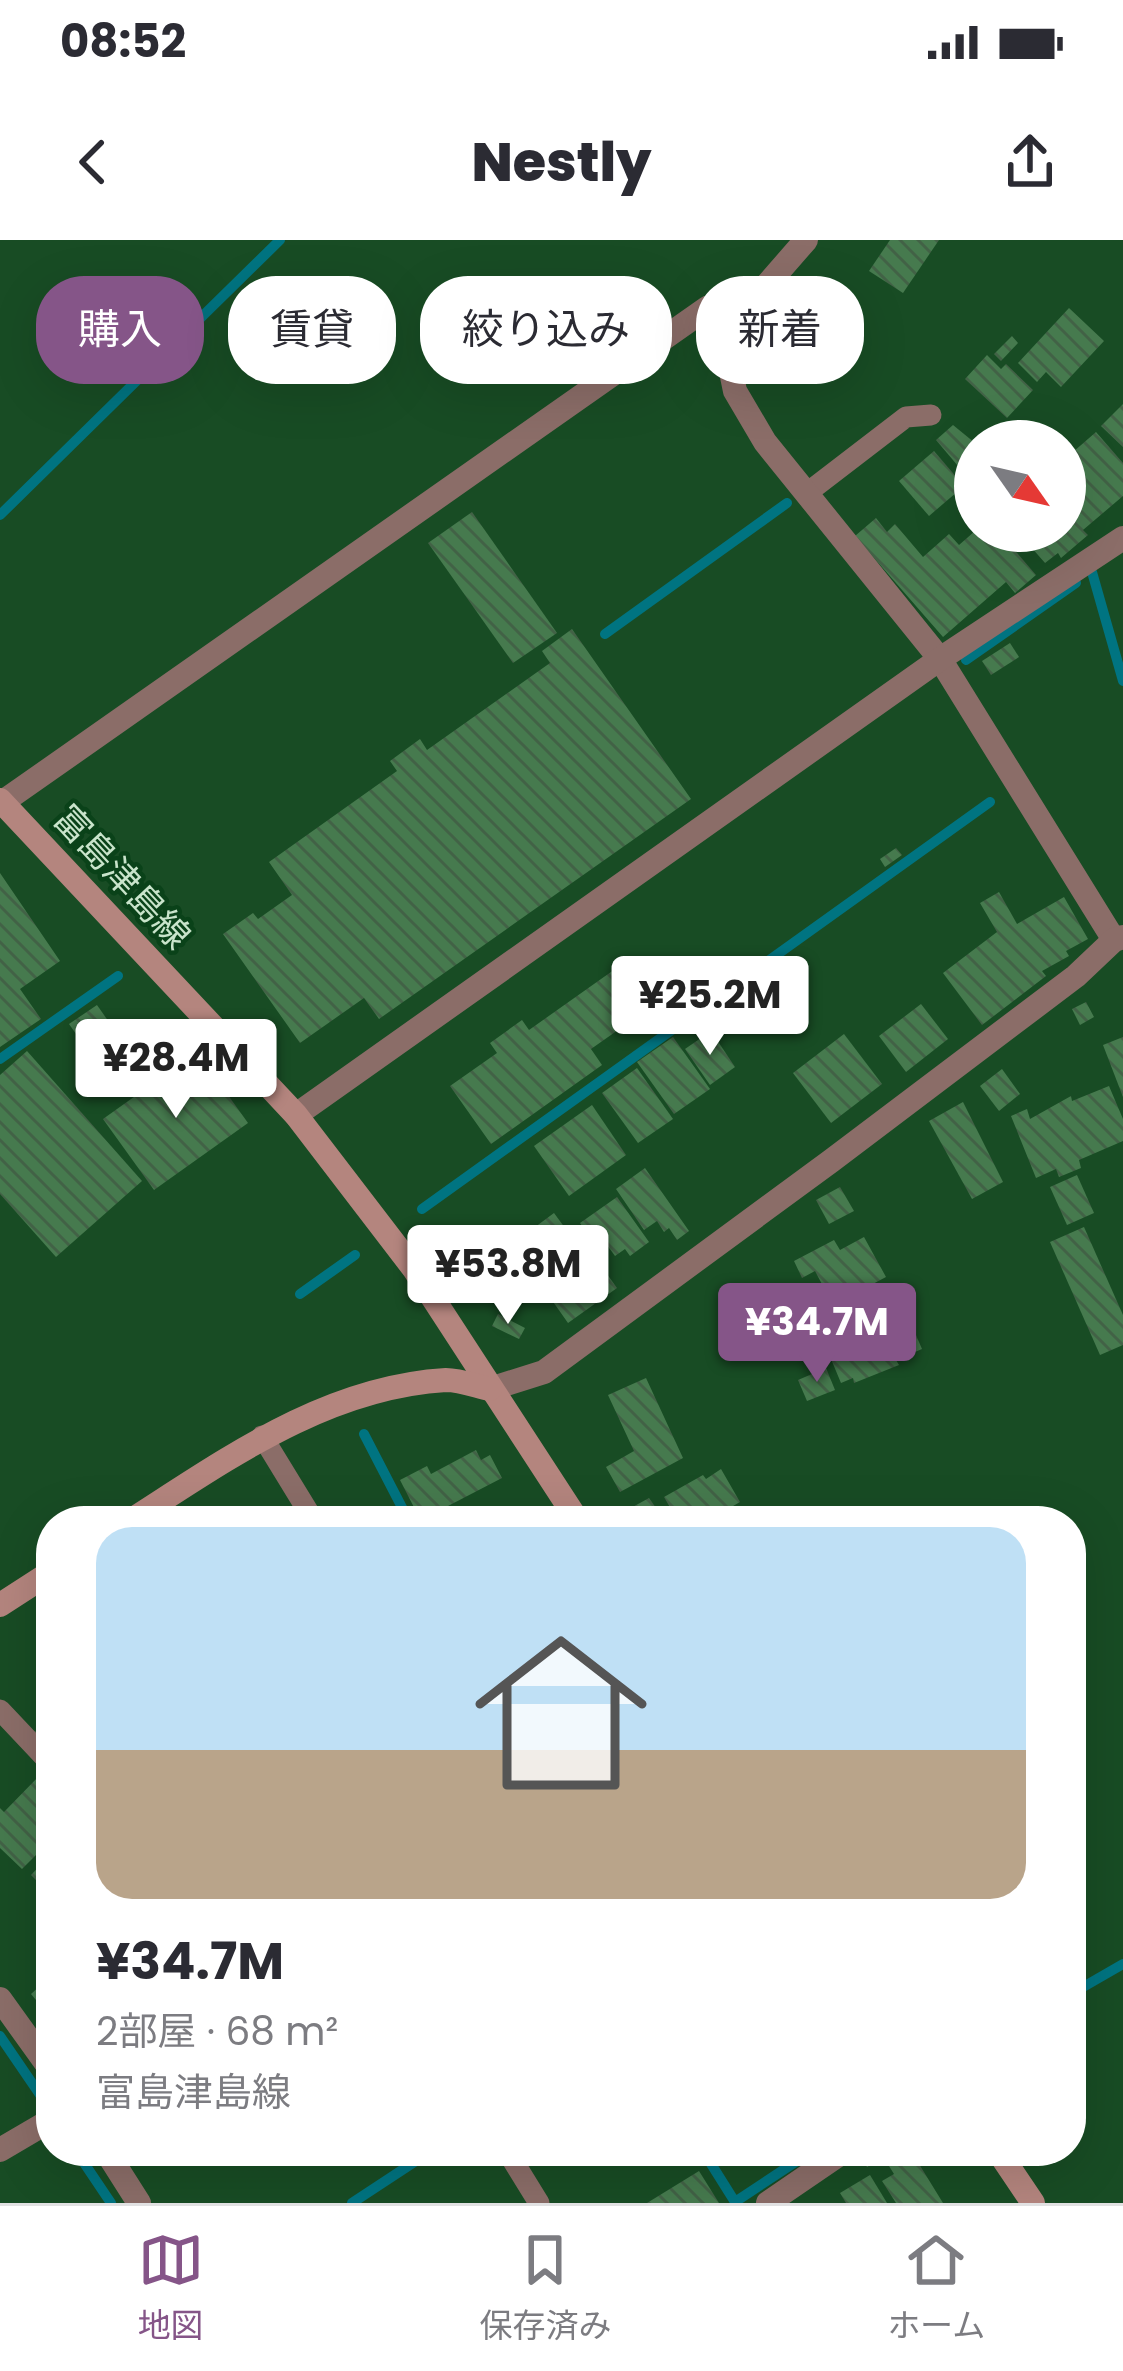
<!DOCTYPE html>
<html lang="ja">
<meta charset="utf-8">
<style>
body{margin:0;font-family:Poppins,"Noto Sans JP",sans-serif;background:#f7f7f7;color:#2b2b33;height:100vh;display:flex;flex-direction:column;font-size:45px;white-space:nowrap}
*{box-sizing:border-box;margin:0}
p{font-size:39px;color:#7c7c81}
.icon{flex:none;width:66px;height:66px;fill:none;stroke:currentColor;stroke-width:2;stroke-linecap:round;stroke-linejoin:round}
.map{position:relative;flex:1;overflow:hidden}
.details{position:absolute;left:36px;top:1266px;width:1050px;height:660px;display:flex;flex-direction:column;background:#fff;border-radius:48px;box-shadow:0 12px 48px #0002}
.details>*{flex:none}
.top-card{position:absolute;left:36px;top:36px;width:1053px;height:108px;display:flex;gap:24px}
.needle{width:78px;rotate:124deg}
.fabs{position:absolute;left:954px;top:180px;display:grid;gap:24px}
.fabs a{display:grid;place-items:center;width:132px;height:132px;border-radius:50%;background:#fff;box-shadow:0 12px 48px #0002;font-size:60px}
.price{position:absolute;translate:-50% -102px;padding:0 27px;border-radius:12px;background:#fff;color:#222;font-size:39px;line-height:78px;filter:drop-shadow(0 3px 6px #0008)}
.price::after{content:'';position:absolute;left:50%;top:72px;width:36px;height:27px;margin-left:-18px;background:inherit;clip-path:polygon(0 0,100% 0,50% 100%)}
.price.selected{background:#855588;color:#fff}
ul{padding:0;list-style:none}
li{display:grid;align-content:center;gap:24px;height:636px;padding:0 60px}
li span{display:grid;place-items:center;height:372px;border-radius:36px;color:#555}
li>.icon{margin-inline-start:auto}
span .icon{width:216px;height:216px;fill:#fffc;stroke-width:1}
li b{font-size:51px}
.tag{padding:0 42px;border-radius:48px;background:#fff;box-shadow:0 12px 48px #0002;font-size:42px;line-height:108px}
.tag.selected{background:#855588;color:#fff}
.status{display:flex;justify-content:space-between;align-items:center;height:84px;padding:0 60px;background:#fff;direction:ltr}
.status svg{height:33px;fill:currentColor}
header{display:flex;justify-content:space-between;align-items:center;height:156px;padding:0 60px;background:#fff;font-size:54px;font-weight:800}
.menu{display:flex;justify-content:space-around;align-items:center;height:168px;border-top:3px solid #e1e1e2;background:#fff;font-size:33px;color:#7c7c81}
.menu a{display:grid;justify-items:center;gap:6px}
.menu .selected{color:#855588}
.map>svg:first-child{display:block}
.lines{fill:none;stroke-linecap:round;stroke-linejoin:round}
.stream{stroke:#007481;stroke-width:10}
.building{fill:url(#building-back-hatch)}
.service{stroke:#8b6d68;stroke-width:21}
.minor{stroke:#8b6d68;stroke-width:24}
.secondary{stroke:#b4857e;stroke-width:24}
.labels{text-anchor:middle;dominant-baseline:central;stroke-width:9;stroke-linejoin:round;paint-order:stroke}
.street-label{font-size:36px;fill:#c9e4cb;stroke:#0a4219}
</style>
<div class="status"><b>08:52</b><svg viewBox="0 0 49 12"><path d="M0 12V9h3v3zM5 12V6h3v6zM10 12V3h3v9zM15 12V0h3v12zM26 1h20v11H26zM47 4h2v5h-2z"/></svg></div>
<header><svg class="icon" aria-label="back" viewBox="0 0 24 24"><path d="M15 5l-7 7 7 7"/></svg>Nestly<svg class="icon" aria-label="share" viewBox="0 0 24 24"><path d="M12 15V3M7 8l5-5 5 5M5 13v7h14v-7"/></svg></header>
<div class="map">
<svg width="1123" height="1963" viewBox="0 0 1123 1963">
<defs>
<pattern id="building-back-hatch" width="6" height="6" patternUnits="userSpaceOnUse" patternTransform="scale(3)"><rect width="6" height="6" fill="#467a4e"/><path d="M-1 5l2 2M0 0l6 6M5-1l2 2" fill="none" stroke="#426246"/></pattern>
</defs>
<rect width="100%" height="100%" fill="#184c24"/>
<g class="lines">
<g class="stream">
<polyline points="0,275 280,0"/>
<polyline points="1092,332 1123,441"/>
<polyline points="605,394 787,263"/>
<polyline points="966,420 1076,343"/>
<polyline points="0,819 118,736"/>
<polyline points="422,969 990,562"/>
<polyline points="300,1054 355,1015"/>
<polyline points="364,1194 409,1281"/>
<polyline points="1071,1754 1123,1724"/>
<polyline points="0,1796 45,1862"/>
<polyline points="76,1911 111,1963"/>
<polyline points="703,1911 735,1962 812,1911"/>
<polyline points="352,1963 431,1911"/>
</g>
</g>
<g class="building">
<polygon points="890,0 939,0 903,53 869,31"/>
<polygon points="1069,68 1104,101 1061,147 1046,132 1037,142 1018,123"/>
<polygon points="1012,96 1018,103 1001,121 994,114"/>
<polygon points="987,115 1001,129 1006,124 1033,150 1007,178 965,139"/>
<polygon points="1123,164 1123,207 1101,186"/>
<polygon points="953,185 975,203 975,233 969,239 936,200"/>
<polygon points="1096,192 1123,223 1123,256 1083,290 1088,295 1061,318 1058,313 1045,323 1017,291 1065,291 1065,219"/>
<polygon points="934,211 964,246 929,276 899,241"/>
<polygon points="472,272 557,393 513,423 428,303"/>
<polygon points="876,278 887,292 895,284 923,317 949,294 959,305 975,291 998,291 1036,335 1015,353 1006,342 943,397 855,296"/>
<polygon points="572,389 691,559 379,779 364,758 300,803 223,694 253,673 258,679 292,655 269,622 397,531 390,521 420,499 427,510 550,423 542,411"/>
<polygon points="1010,403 1019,417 991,435 982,421"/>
<polygon points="896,608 902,615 885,627 880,619"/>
<polygon points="0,633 60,721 20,749 41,779 0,807"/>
<polygon points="999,652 1017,684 1064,657 1088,699 1066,711 1069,716 1042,731 1046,736 982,785 943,733 997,692 980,663"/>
<polygon points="712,725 722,739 704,752 694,738"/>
<polygon points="618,727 648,769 591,809 602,825 491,904 450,846 497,813 490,803 522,780 529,790"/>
<polygon points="1086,762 1094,777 1080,785 1072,769"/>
<polygon points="921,764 948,799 906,832 879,796"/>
<polygon points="97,765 111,785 83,804 69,784"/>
<polygon points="711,791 735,827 710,845 685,809"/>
<polygon points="844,794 882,844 831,883 793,833"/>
<polygon points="673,797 710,849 674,874 637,822"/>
<polygon points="1123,797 1123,857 1103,805"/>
<polygon points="27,811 142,941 56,1017 0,954 0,835"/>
<polygon points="197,812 248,883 154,950 103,879"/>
<polygon points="637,828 673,879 638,903 602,853"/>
<polygon points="1002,829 1020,854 999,871 980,846"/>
<polygon points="1109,846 1123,879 1123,901 1079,920 1081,928 1059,937 1056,929 1036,938 1011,876 1027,869 1030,879 1071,856 1072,861"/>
<polygon points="963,862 1003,942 972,959 929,881"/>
<polygon points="592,865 626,915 569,956 534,906"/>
<polygon points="645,928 689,991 677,1000 669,988 664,992 657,981 644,990 616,949"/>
<polygon points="1077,935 1094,973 1067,985 1050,947"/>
<polygon points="840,947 854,971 829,984 816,960"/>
<polygon points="617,957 649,1002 630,1016 625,1009 615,1016 607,1005 599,1010 580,983"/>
<polygon points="554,973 568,992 574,988 617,1048 568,1083 537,1039 552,1029 527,993"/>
<polygon points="1084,987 1123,1075 1123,1105 1100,1115 1050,1002"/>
<polygon points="864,997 886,1037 833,1065 815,1031 802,1038 794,1021 834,1000 840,1010"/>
<polygon points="904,1067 922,1109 896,1120 899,1125 854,1143 853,1138 841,1143 826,1107 876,1085 874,1080"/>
<polygon points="498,1074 525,1088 519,1099 492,1086"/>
<polygon points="826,1128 835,1150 807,1161 798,1140"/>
<polygon points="646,1138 683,1218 620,1252 606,1227 634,1211 608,1155"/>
<polygon points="476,1210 481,1220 490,1215 502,1238 448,1266 456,1281 421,1281 400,1240 427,1226 431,1234"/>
<polygon points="721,1229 740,1262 707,1281 678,1281 664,1257 703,1235 706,1239"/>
<polygon points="649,1258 656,1268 635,1280 629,1269"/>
<polygon points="393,1268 399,1281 366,1281"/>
<polygon points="510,1270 516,1281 489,1281"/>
<polygon points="51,1476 51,1496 45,1502 35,1492"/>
<polygon points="40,1535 51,1546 51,1600 22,1629 0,1608 0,1568 4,1572"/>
<polygon points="51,1614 51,1655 31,1635"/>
<polygon points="51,1736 51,1778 31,1754"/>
<polygon points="870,1911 879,1911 883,1917 867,1927 861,1917"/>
<polygon points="895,1911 911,1911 943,1963 896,1963 882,1941 894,1934 884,1918"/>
<polygon points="699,1931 719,1963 647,1963"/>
<polygon points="870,1935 887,1963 846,1963 840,1953"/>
</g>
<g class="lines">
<g class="service">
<polyline points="807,253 906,177 931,175"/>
<polyline points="262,1196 314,1281"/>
<polyline points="0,1470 51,1524"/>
<polyline points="507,1911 539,1963"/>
</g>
<g class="minor">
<polyline points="806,0 732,85 728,117 735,151 765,202 940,419 1114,700"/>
<polyline points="0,564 707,68 732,85"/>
<polyline points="296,875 940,419 1123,298"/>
<polyline points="490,1149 544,1132 831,921 1076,736 1114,700 1123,697"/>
<polyline points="0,1759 51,1830"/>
<polyline points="0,1910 51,1880"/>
<polyline points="106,1911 139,1963"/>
<polyline points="768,1963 844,1911"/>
</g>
<g class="secondary">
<polyline points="0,560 296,875 414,1029 578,1281"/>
<path d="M130,1281C227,1219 326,1147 446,1140C460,1140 476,1146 490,1149"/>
<polyline points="0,1365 51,1332"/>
<polyline points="998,1911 1033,1963"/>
</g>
</g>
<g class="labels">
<g class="street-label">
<text transform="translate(122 637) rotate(47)">富島津島線</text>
</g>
</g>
</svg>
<div class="fabs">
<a><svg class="needle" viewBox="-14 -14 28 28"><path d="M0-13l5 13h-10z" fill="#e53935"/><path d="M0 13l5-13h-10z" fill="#7c7c81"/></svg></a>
</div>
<b class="price" style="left:710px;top:818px">¥25.2M</b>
<b class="price" style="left:176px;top:881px">¥28.4M</b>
<b class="price" style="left:508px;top:1087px">¥53.8M</b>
<b class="price selected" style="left:817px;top:1145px">¥34.7M</b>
<div class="top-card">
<a class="tag selected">購入</a>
<a class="tag">賃貸</a>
<a class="tag">絞り込み</a>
<a class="tag">新着</a>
</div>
<section class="details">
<ul>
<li><span style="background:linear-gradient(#bfe0f5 60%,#b9a48a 0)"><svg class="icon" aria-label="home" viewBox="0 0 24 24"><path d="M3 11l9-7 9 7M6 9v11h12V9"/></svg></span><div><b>¥34.7M</b><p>2部屋 · 68 m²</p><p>富島津島線</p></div></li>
</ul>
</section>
</div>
<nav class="menu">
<a class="selected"><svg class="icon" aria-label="map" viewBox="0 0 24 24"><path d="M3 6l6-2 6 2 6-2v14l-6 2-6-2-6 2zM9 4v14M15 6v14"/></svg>地図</a>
<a><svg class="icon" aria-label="saved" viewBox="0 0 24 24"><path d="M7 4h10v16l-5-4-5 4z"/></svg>保存済み</a>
<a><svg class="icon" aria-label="home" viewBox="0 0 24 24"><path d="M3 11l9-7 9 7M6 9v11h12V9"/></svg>ホーム</a>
</nav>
